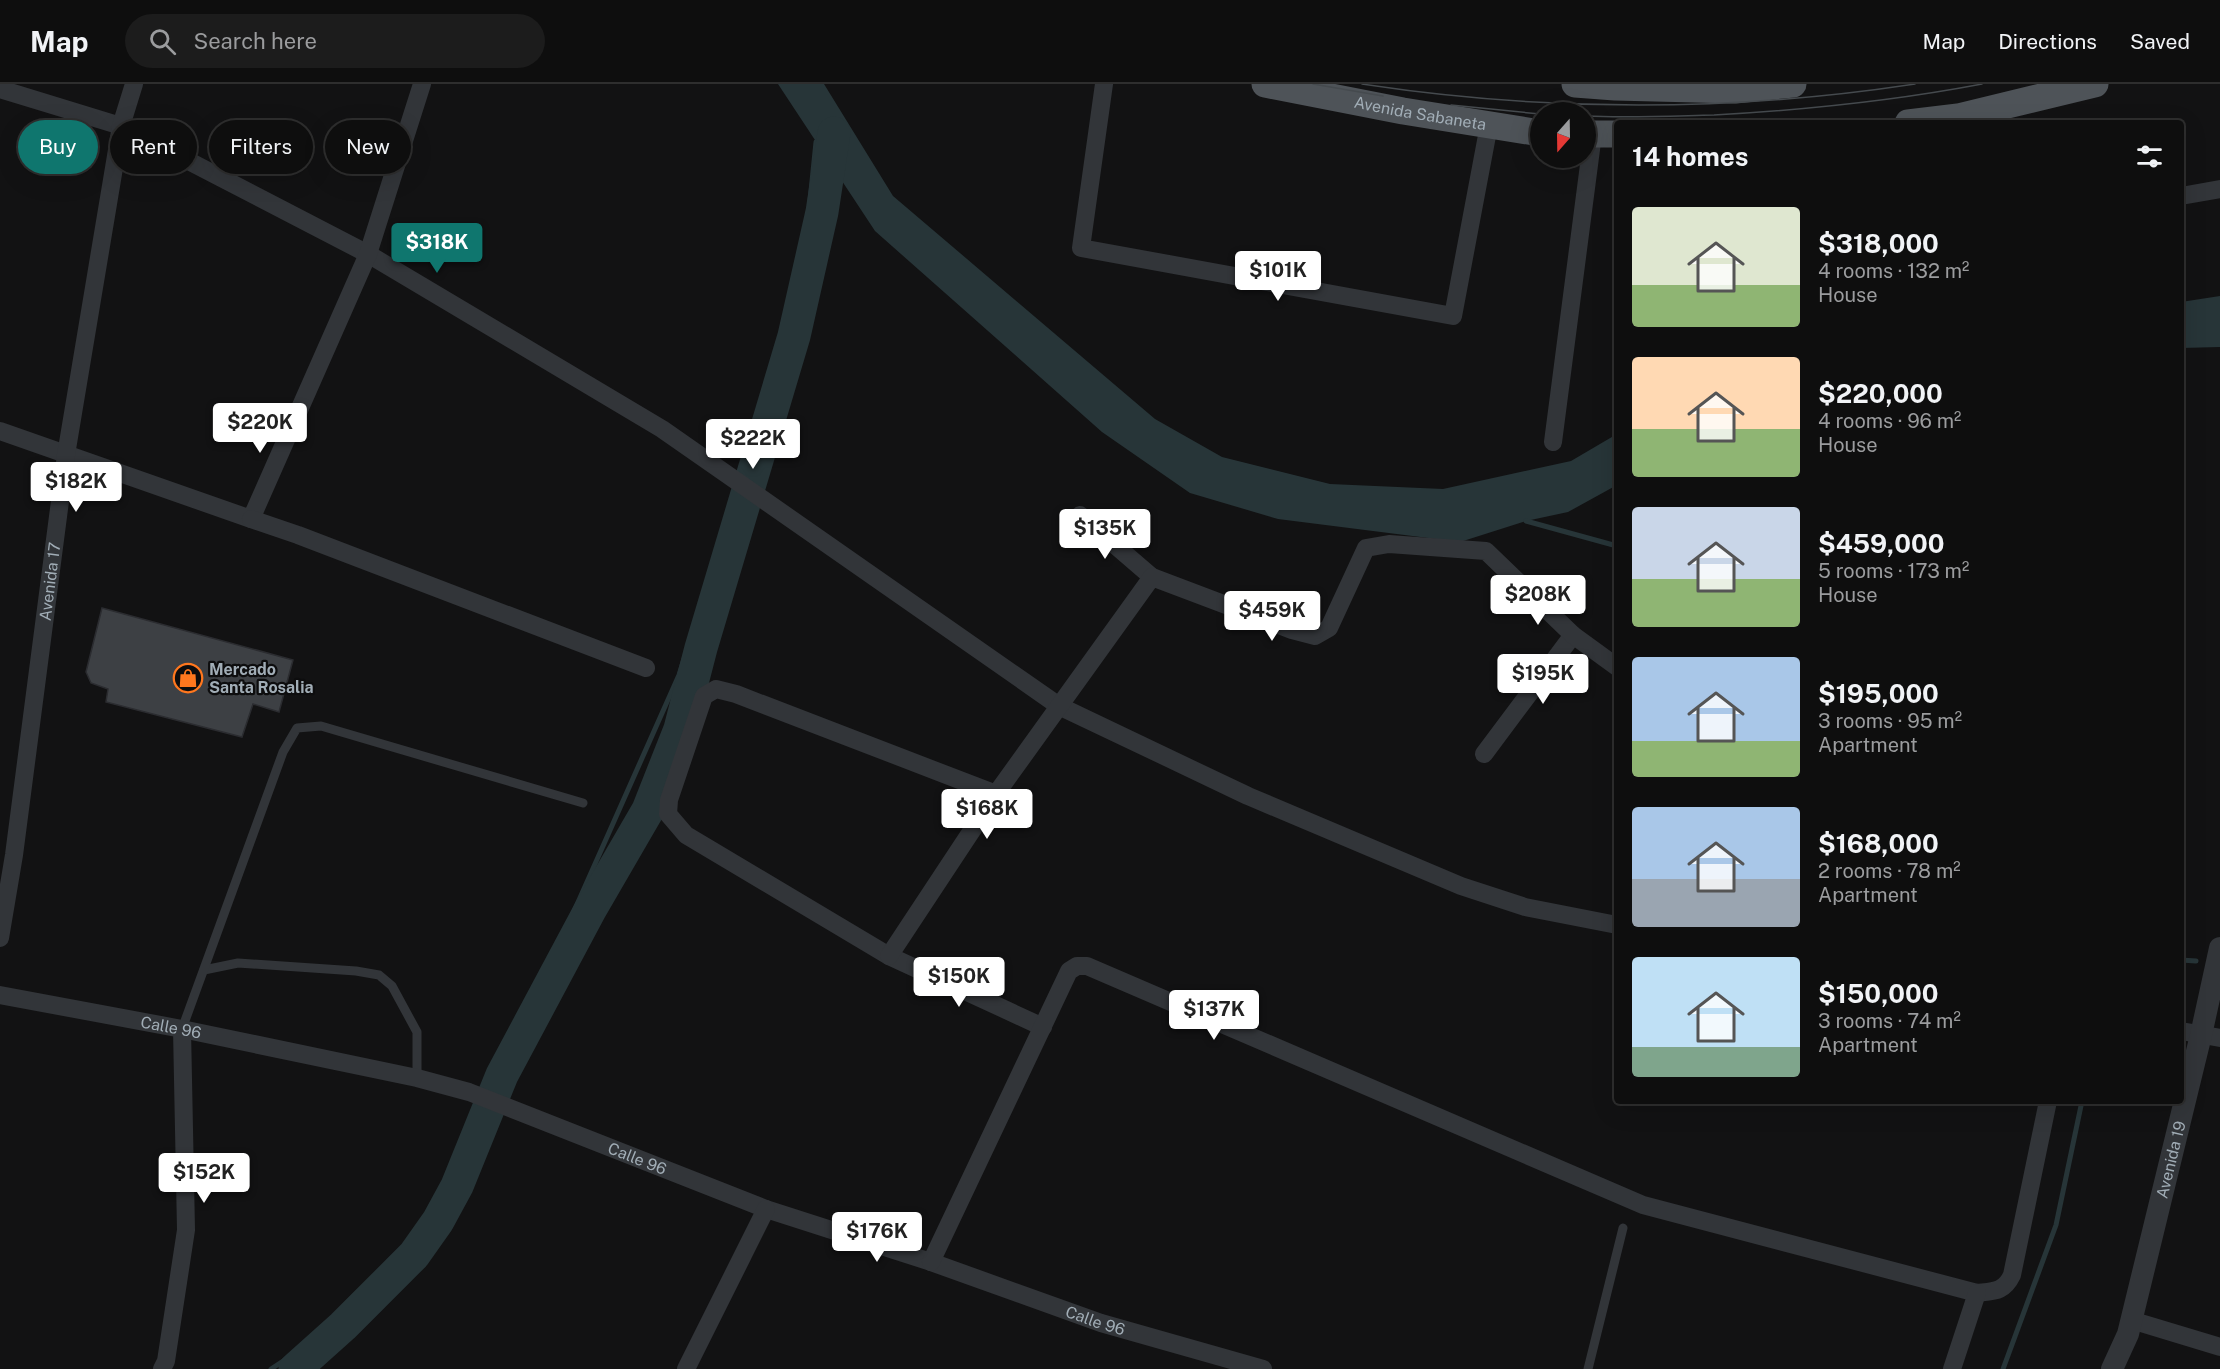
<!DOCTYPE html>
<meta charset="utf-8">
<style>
body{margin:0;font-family:"Public Sans",sans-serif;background:#1c1c1c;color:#f1f3f6;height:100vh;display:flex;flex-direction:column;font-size:22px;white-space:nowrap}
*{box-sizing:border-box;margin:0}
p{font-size:20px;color:#9b9c9e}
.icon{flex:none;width:33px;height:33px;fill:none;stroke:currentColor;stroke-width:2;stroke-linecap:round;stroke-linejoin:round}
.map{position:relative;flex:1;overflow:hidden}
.panel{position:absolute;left:1614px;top:36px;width:570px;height:984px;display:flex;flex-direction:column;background:#0e0e0e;border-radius:6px;box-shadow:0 6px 24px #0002,0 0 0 2px #2e2e2e}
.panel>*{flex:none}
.hud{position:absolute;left:18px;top:36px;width:570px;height:54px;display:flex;gap:12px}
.needle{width:39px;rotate:200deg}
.controls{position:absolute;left:1530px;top:18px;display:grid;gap:12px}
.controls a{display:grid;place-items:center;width:66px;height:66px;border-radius:50%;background:#0e0e0e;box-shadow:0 6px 24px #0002,0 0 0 2px #2e2e2e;font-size:30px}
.price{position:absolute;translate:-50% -51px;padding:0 14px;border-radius:6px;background:#fff;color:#222;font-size:20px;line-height:39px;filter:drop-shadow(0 2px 3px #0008)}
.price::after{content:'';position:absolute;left:50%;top:36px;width:18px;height:14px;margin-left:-9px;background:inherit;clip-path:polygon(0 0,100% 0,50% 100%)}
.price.selected{background:#0f766e;color:#fff}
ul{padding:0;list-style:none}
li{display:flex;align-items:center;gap:18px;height:150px;padding:0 18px}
li span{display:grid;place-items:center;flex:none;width:168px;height:120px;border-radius:6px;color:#555}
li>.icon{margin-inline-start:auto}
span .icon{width:72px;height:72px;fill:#fffc;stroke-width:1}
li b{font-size:26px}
h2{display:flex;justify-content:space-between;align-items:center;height:72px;padding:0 18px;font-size:26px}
.tag{padding:0 21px;border-radius:27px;background:#0e0e0e;box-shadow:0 6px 24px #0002,0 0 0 2px #2e2e2e;font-size:21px;line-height:54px}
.tag.selected{background:#0f766e;color:#fff}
header{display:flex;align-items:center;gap:36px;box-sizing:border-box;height:84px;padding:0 30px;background:#0e0e0e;border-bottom:2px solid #2e2e2e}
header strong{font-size:28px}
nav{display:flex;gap:33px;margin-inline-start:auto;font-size:21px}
.search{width:420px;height:54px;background:#1c1c1c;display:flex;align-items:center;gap:15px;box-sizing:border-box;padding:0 21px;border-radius:33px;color:#9b9c9e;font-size:22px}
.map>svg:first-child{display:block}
.water{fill:#273538}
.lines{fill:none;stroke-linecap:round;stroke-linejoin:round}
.stream{stroke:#273538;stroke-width:5}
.river{stroke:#273538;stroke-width:33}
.building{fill:#3d4044;stroke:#2b2c30;stroke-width:1.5}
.service{stroke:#323539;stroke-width:9}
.minor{stroke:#323539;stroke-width:18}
.tertiary{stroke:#323539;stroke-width:22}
.primary{stroke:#4e5358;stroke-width:27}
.tram{stroke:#454a4e;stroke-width:1.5}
.labels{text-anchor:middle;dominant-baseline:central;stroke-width:4.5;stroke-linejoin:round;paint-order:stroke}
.street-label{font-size:16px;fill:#a1adb6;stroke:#0d0d0e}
.poi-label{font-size:16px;font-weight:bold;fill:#a1adb6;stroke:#0d0d0e;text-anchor:start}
</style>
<header>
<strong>Map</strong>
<div class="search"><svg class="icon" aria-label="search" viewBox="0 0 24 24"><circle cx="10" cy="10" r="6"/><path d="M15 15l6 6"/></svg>Search here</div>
<nav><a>Map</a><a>Directions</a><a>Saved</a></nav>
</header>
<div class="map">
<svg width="2220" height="1285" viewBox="0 0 2220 1285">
<rect width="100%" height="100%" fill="#121213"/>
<g class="water">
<polygon points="778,0 824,0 893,112 1155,335 1222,373 1330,400 1443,405 1571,377 1617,350 1617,401 1568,428 1526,437 1460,458 1278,435 1190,409 1102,348 875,147"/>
<polygon points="2220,212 2220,263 2181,264 2181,218"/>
</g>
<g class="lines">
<g class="stream">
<polyline points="1526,437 1617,462"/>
<polyline points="2181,876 2196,877"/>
<polyline points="271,1285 411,1193 483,1032 679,591 740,398 805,166 816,58"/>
<polyline points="2003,1285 2056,1141 2082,1017"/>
</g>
<polyline class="river" points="295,1285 343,1242 414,1171 438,1137 457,1102 502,991 590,826 648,726 680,645 701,564 794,252 822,128 834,49"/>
</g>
<polygon class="building" points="102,524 293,576 279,628 253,620 242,653 106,618 108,605 91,599 86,588"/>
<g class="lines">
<g class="service">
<polyline points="204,886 238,879 356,887 379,891 392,902 417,948 417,994"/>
<polyline points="182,945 283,668 297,644 321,642 583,719"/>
<polyline points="1588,1285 1623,1144"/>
</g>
<g class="minor">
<polyline points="1104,0 1081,164 1453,232 1489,41"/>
<polyline points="0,5 121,42 368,170 662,345 1059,622 1248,712 1461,802 1525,823 1617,841"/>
<polyline points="2181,112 2220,105"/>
<polyline points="0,347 251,435 368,170 422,0"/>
<polyline points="1553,358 1593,50"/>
<polyline points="1080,431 1152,493"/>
<polyline points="251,435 298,451 646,584"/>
<polyline points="1484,670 1573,551"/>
<polyline points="996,710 736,610 716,605 704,612 669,716 668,730 686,751 889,872 1043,943"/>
<path id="s1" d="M0,854L14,771L66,371L121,42L134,0"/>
<polyline points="889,872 996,710 1152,493 1292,546 1315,552 1329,544 1366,464 1389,460 1486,467 1573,551 1617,583"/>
<path id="s2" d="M0,911L182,945L417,994L469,1008L766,1125L931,1178L1101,1239L1263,1285"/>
<polyline points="2181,947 2220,954"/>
<path d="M931,1178L1069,887L1077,882H1087L1643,1121L1977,1209C1994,1207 2004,1208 2012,1191L2048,1017"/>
<polyline points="2131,1236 2220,1263"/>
<polyline points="162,1285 166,1277 186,1146 182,945"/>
<polyline points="686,1285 766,1125"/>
<polyline points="1952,1285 1977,1209"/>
</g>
<path class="tertiary" id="s3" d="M2112,1285L2128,1250L2201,951L2220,864"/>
<g class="primary">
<path id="s4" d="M1265,0L1403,27L1540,49"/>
<polyline points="1575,0 1615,3 1735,6 1793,0"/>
<polyline points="1908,39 1958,33 2095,0"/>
<polyline points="1586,50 1617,50"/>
</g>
<g class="tram">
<polyline points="1313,0 1383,12"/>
<path d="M1362,0C1546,28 1731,28 1915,0"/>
<polyline points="1451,21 1540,30"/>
<path d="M1586,32C1628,34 1671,32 1714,31C1804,26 1893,17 1982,0"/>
</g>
</g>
<defs>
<g id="shop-ring" transform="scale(1.5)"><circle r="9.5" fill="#0d0d0e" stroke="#ff771e" stroke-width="1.5"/><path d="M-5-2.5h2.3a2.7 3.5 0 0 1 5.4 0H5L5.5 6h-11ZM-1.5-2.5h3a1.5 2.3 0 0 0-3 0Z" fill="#ff771e"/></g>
</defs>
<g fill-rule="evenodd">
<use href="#shop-ring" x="188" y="594"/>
</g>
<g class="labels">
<g class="street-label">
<text stroke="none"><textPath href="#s4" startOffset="158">Avenida Sabaneta</textPath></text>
<text stroke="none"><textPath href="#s1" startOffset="360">Avenida 17</textPath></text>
<text stroke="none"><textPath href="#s2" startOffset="174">Calle 96</textPath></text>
<text stroke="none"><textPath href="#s2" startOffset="660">Calle 96</textPath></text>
<text stroke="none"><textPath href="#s3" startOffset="218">Avenida 19</textPath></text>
<text stroke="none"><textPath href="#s2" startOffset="1146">Calle 96</textPath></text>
</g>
<g class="poi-label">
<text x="209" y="585">Mercado<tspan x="209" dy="18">Santa Rosalia</tspan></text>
</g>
</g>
</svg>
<div class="controls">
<a><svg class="needle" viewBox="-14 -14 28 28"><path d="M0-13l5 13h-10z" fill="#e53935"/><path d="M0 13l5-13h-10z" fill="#9b9c9e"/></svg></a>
</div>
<b class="price selected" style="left:437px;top:190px">$318K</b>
<b class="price" style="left:1278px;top:218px">$101K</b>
<b class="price" style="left:260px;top:370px">$220K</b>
<b class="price" style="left:753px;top:386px">$222K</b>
<b class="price" style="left:76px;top:429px">$182K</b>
<b class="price" style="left:1105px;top:476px">$135K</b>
<b class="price" style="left:1538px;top:542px">$208K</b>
<b class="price" style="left:1272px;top:558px">$459K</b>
<b class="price" style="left:1543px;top:621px">$195K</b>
<b class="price" style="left:987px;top:756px">$168K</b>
<b class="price" style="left:959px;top:924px">$150K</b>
<b class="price" style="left:1214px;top:957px">$137K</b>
<b class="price" style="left:204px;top:1120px">$152K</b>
<b class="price" style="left:877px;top:1179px">$176K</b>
<div class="hud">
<a class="tag selected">Buy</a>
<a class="tag">Rent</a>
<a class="tag">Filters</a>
<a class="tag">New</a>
</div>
<section class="panel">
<h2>14 homes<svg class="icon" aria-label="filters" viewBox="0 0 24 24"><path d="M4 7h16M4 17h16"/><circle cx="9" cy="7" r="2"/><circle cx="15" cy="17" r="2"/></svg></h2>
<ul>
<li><span style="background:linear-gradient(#dfe7d0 65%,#8fb573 0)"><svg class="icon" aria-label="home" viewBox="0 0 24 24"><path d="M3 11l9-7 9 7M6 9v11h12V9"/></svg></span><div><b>$318,000</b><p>4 rooms · 132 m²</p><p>House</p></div></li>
<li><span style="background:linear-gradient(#ffd9b3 60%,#8fb573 0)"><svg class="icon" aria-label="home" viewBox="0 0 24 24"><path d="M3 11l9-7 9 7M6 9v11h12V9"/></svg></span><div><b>$220,000</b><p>4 rooms · 96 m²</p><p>House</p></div></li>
<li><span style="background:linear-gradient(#c9d6e8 60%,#8fb573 0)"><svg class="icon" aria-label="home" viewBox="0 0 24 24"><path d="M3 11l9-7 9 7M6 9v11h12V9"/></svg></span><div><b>$459,000</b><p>5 rooms · 173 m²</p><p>House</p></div></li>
<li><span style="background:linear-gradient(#a9c7e8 70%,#8fb573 0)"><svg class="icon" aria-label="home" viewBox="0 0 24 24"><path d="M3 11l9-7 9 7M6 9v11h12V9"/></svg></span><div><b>$195,000</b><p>3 rooms · 95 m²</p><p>Apartment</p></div></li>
<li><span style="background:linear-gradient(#a9c7e8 60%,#9aa5b1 0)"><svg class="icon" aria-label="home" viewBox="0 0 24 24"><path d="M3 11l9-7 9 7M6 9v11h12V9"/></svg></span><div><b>$168,000</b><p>2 rooms · 78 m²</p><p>Apartment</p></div></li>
<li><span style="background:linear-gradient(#bfe0f5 75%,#7fa58c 0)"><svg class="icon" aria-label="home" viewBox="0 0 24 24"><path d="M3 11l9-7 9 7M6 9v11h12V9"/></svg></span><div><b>$150,000</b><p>3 rooms · 74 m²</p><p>Apartment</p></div></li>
</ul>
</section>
</div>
